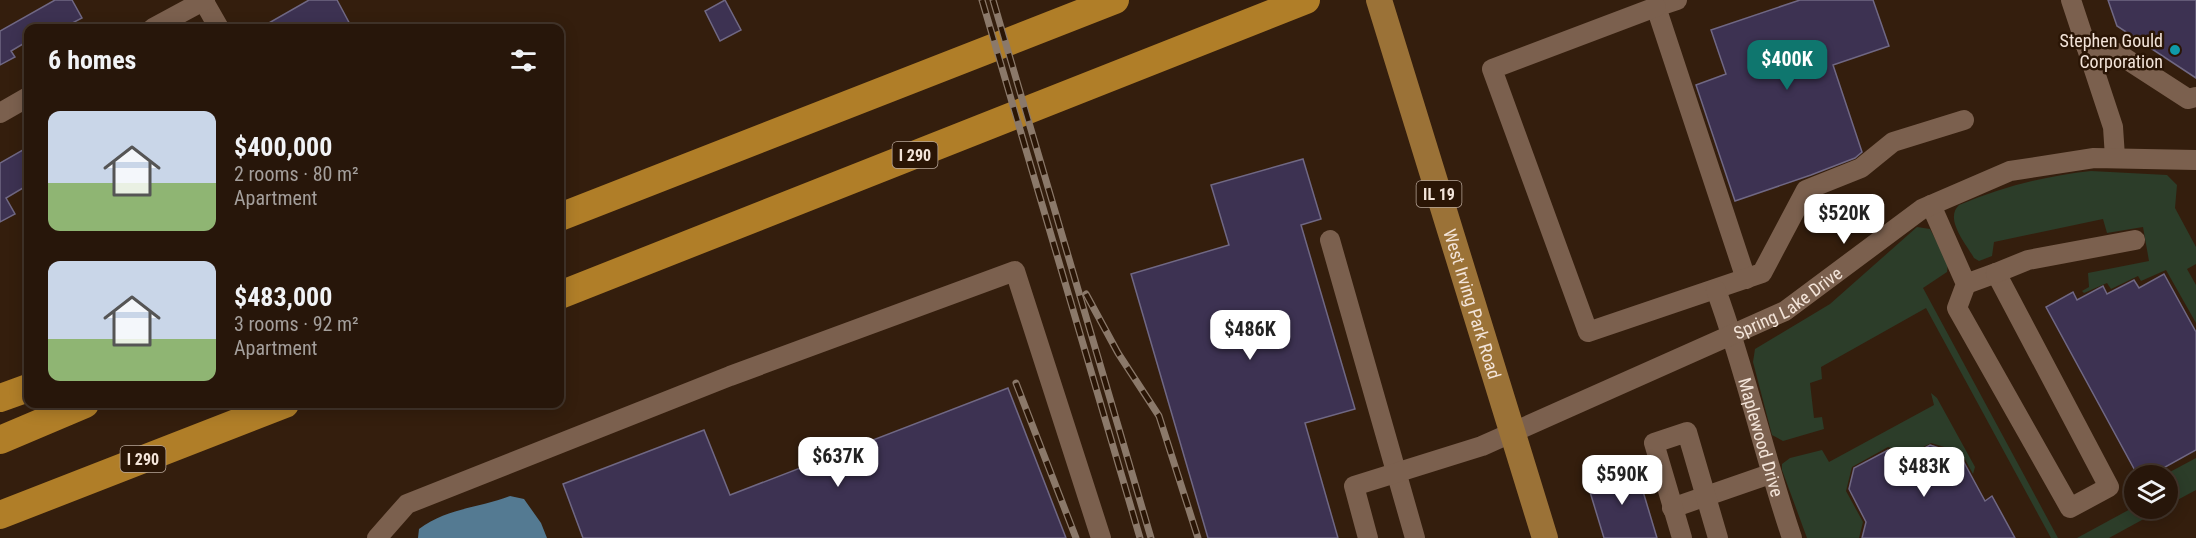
<!DOCTYPE html>
<meta charset="utf-8">
<style>
body{margin:0;font-family:"Roboto Condensed",sans-serif;background:#2f1f13;color:#f1f3f6;height:100vh;display:flex;flex-direction:column;font-size:22px;white-space:nowrap}
*{box-sizing:border-box;margin:0}
p{font-size:20px;color:#a49f9c}
.icon{flex:none;width:33px;height:33px;fill:none;stroke:currentColor;stroke-width:2;stroke-linecap:round;stroke-linejoin:round}
.map{position:relative;flex:1;overflow:hidden}
.details{position:absolute;left:24px;top:24px;width:540px;height:384px;display:flex;flex-direction:column;background:#27160a;border-radius:12px;box-shadow:0 3px 15px #0003,0 0 0 2px #43352b}
.details>*{flex:none}
.tools{position:absolute;left:2124px;top:465px;display:grid;gap:12px}
.tools a{display:grid;place-items:center;width:54px;height:54px;border-radius:50%;background:#27160a;box-shadow:0 3px 15px #0003,0 0 0 2px #43352b;font-size:30px}
.price{position:absolute;translate:-50% -51px;padding:0 14px;border-radius:12px;background:#fff;color:#222;font-size:20px;line-height:39px;filter:drop-shadow(0 2px 3px #0008)}
.price::after{content:'';position:absolute;left:50%;top:36px;width:18px;height:14px;margin-left:-9px;background:inherit;clip-path:polygon(0 0,100% 0,50% 100%)}
.price.on{background:#0f766e;color:#fff}
ul{padding:0;list-style:none}
li{display:flex;align-items:center;gap:18px;height:150px;padding:0 24px}
li span{display:grid;place-items:center;flex:none;width:168px;height:120px;border-radius:12px;color:#555}
li>.icon{margin-inline-start:auto}
span .icon{width:72px;height:72px;fill:#fffc;stroke-width:1}
li b{font-size:26px}
h2{display:flex;justify-content:space-between;align-items:center;height:72px;padding:0 24px;font-size:26px}
.map>svg:first-child{display:block}
.green{fill:#2c3d29}
.water{fill:#547a92}
.building{fill:#3d3252;stroke:#706884;stroke-width:1.5}
.lines{fill:none;stroke-linecap:round;stroke-linejoin:round}
.minor{stroke:#7b604e;stroke-width:20}
.major{stroke:#9b7237;stroke-width:26}
.highway{stroke:#b07e28;stroke-width:28}
.rail-casing{stroke:#8b796a;stroke-width:7}
.rail{stroke:#2a1505;stroke-width:4.5;stroke-dasharray:14;stroke-linecap:butt}
.culture-dot{fill:#0f9aa8;stroke:#2a1505;stroke-width:2}
.labels{text-anchor:middle;dominant-baseline:central;stroke-width:5;stroke-linejoin:round;paint-order:stroke}
.shield{fill:#2a1505;stroke:#b7a699;stroke-width:1.5}
.shield-label{font-size:16px;font-weight:bold;fill:#f3e4d9}
.poi-label{font-size:18px;fill:#f3e4d9;stroke:#2a1505;text-anchor:end}
.street-label{font-size:18px;fill:#f3e4d9;stroke:#2a1505}
</style>
<div class="map">
<svg width="2196" height="538" viewBox="0 0 2196 538">
<rect width="100%" height="100%" fill="#341e0d"/>
<g class="green">
<path d="M2091,171L2167,175L2177,185L2175,208L2196,247V264L2187,269L2196,285V323L2166,270L2141,281L2138,276L2111,289L2107,283L2084,293L2082,291L2089,287L2088,273L2149,261L2143,227L2107,233L2103,219L1994,242L1992,256L1979,261L1974,258C1966,244 1944,219 1959,205C2003,187 2044,176 2091,171Z"/>
<polygon points="1917,227 1930,229 1948,263 1947,272 1923,288 2058,538 2051,538 1926,308 1821,367 1822,379 1810,383 1814,418 1822,417 1824,429 1783,441 1772,435 1753,362 1755,349 1830,304"/>
<polygon points="1931,393 1937,398 1975,467 1973,474 1961,452 1931,443 1910,454 1888,447 1852,467 1846,491 1863,522 1859,538 1807,538 1782,470 1782,464 1790,458 1822,450 1829,462 1934,405"/>
<polygon points="2196,458 2196,490 2168,505 2168,489 2175,485 2168,473"/>
<polygon points="2134,507 2162,509 2109,538 2077,538"/>
</g>
<path class="water" d="M510,496L524,499L541,523L547,538H418L419,529C447,508 479,508 510,496Z"/>
<g class="building">
<polygon points="55,0 72,0 82,18 63,28 28,28 28,41 11,51 15,57 0,65 0,31"/>
<polygon points="309,0 337,0 352,28 260,28"/>
<polygon points="725,0 741,30 720,41 705,11"/>
<polygon points="1800,0 1873,0 1889,46 1833,65 1862,152 1855,158 1811,175 1735,201 1696,85 1726,74 1711,30"/>
<polygon points="2108,0 2196,0 2196,78 2117,26"/>
<polygon points="28,147 28,185 6,198 15,214 0,222 0,163"/>
<polygon points="1303,159 1321,219 1301,225 1355,409 1305,423 1338,538 1208,538 1131,274 1229,245 1211,185"/>
<polygon points="2164,274 2196,332 2196,450 2149,476 2138,476 2046,307 2073,292 2077,300 2103,286 2107,294 2134,280 2139,288"/>
<polygon points="1008,388 1066,538 583,538 563,484 704,430 730,495"/>
<polygon points="1930,445 1960,455 1985,501 1992,496 2015,538 1862,538 1866,522 1849,489 1854,468 1888,450 1910,456"/>
<polygon points="1636,468 1657,538 1604,538 1587,482"/>
</g>
<g class="lines">
<g class="minor">
<polyline points="203,0 219,28"/>
<polyline points="1677,0 1656,7 1746,279"/>
<polyline points="2071,0 2113,127 2115,157"/>
<polyline points="1656,7 1492,69 1588,332 1762,273 1806,190 1861,168 1893,142 1964,120"/>
<polyline points="153,28 205,0"/>
<polyline points="2086,46 2117,53 2188,99 2196,97"/>
<polyline points="0,113 28,97"/>
<polyline points="1931,205 1966,284 1957,308 2070,508 2109,487 1996,273 1966,284"/>
<polyline points="1330,240 1415,538"/>
<polyline points="1996,273 2028,260 2135,240"/>
<path id="s1" d="M1716,290C1746,371 1764,456 1792,538"/>
<polyline points="1672,508 1770,474"/>
<polyline points="377,538 407,504 730,376 1015,271 1101,538"/>
<path id="s2" d="M1368,538L1354,486L1482,446L1785,311L1922,209L2010,171L2094,158L2196,160"/>
<polyline points="1682,538 1654,443 1687,432 1718,538"/>
</g>
<path class="major" id="s3" d="M1379,0L1545,538"/>
<g class="highway">
<polyline points="560,217 1115,0"/>
<polyline points="560,295 1306,0"/>
<polyline points="0,398 28,388"/>
<polyline points="0,440 85,404"/>
<polyline points="0,515 285,404"/>
</g>
<g class="rail-casing">
<g id="rail">
<polyline points="982,0 1140,538"/>
<polyline points="993,0 1151,538"/>
<polyline points="1086,294 1118,353 1159,416 1198,538"/>
<polyline points="1016,383 1076,538"/>
</g>
</g>
<use href="#rail" class="rail"/>
</g>
<circle class="culture-dot" cx="2175" cy="50" r="6"/>
<g class="labels">
<g class="shield">
<rect x="892.5" y="142" width="45" height="26" rx="4.5"/>
<rect x="1416.5" y="181" width="45" height="26" rx="4.5"/>
<rect x="120.5" y="446" width="45" height="26" rx="4.5"/>
</g>
<g class="shield-label">
<text x="915" y="155">I 290</text>
<text x="1439" y="194">IL 19</text>
<text x="143" y="459">I 290</text>
</g>
<g class="poi-label">
<text x="2163" y="40">Stephen Gould<tspan x="2163" dy="21">Corporation</tspan></text>
</g>
<g class="street-label">
<text stroke="none"><textPath href="#s2" startOffset="526">Spring Lake Drive</textPath></text>
<text stroke="none"><textPath href="#s3" startOffset="318">West Irving Park Road</textPath></text>
<text stroke="none"><textPath href="#s1" startOffset="154">Maplewood Drive</textPath></text>
</g>
</g>
</svg>
<div class="tools">
<a><svg class="icon" aria-label="layers" viewBox="0 0 24 24"><path d="M12 4l9 5-9 5-9-5zM3 14l9 5 9-5"/></svg></a>
</div>
<b class="price on" style="left:1787px;top:91px">$400K</b>
<b class="price" style="left:1844px;top:245px">$520K</b>
<b class="price" style="left:1250px;top:361px">$486K</b>
<b class="price" style="left:838px;top:488px">$637K</b>
<b class="price" style="left:1924px;top:498px">$483K</b>
<b class="price" style="left:1622px;top:506px">$590K</b>
<section class="details">
<h2>6 homes<svg class="icon" aria-label="filters" viewBox="0 0 24 24"><path d="M4 7h16M4 17h16"/><circle cx="9" cy="7" r="2"/><circle cx="15" cy="17" r="2"/></svg></h2>
<ul>
<li><span style="background:linear-gradient(#c9d6e8 60%,#8fb573 0)"><svg class="icon" aria-label="home" viewBox="0 0 24 24"><path d="M3 11l9-7 9 7M6 9v11h12V9"/></svg></span><div><b>$400,000</b><p>2 rooms · 80 m²</p><p>Apartment</p></div></li>
<li><span style="background:linear-gradient(#c9d6e8 65%,#8fb573 0)"><svg class="icon" aria-label="home" viewBox="0 0 24 24"><path d="M3 11l9-7 9 7M6 9v11h12V9"/></svg></span><div><b>$483,000</b><p>3 rooms · 92 m²</p><p>Apartment</p></div></li>
</ul>
</section>
</div>
